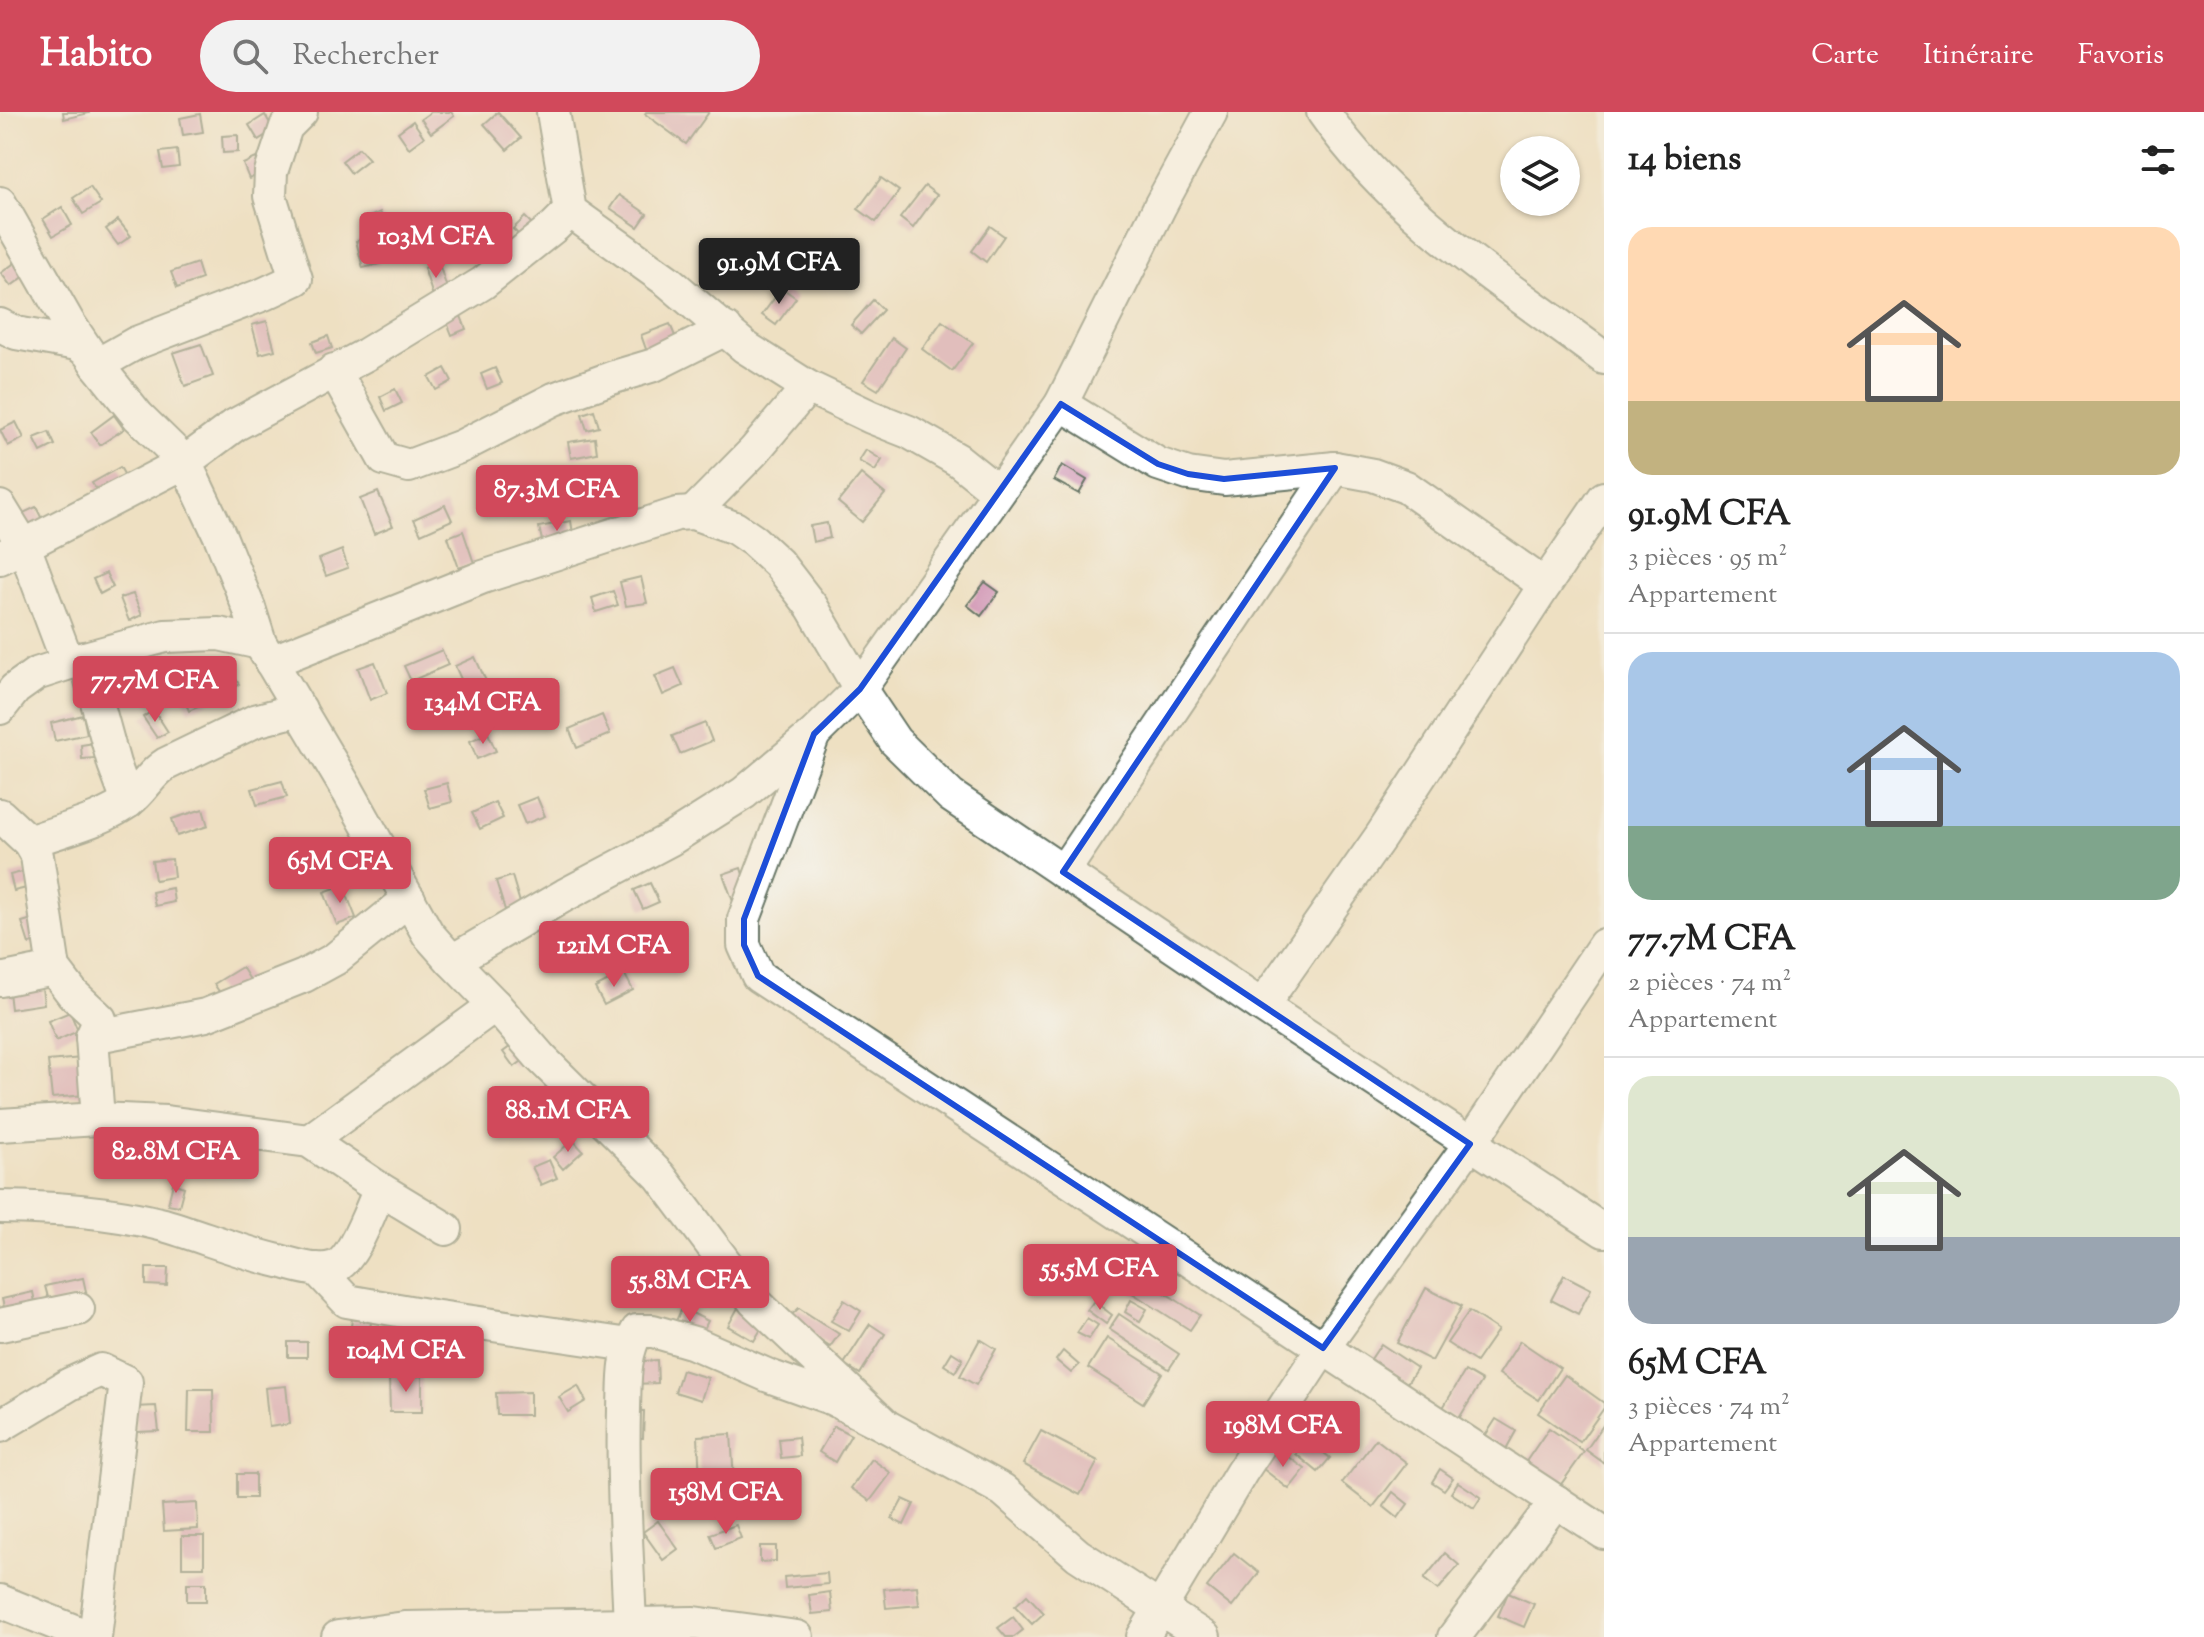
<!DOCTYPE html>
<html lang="fr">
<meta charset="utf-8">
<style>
body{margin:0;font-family:"Sorts Mill Goudy",serif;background:#f2f2f2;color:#222;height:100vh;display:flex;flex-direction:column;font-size:30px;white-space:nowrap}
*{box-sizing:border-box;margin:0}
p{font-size:26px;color:#767676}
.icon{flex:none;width:44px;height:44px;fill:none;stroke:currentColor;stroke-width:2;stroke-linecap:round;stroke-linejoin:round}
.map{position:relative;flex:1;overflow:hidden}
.panel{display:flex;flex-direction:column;background:#fff;width:600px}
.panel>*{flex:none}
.buttons{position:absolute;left:1500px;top:24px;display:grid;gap:16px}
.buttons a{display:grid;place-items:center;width:80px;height:80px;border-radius:50%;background:#fff;box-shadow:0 2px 6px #0004;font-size:40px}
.price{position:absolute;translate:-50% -68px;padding:0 18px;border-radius:8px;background:#d1495b;color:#fff;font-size:26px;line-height:52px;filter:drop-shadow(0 2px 4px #0008)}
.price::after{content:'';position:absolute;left:50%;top:48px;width:24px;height:18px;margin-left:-12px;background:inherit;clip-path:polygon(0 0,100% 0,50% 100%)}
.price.selected{background:#222;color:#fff}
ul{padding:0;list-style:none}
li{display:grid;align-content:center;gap:16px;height:424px;padding:0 24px}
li+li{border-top:2px solid #e0e0e0}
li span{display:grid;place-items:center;height:248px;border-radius:24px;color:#555}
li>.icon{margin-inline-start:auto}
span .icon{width:144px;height:144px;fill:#fffc;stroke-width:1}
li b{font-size:34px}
h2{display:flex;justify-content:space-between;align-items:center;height:96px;padding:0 24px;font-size:34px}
header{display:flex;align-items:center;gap:48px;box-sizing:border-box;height:112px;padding:0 40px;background:#d1495b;color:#fff}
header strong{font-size:38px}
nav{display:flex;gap:44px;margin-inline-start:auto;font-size:28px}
.search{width:560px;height:72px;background:#f2f2f2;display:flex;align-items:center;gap:20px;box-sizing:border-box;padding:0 28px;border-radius:44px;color:#767676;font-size:30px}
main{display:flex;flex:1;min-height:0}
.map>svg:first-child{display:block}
.building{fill:#d195b4}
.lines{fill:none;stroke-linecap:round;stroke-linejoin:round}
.minor-casing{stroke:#677666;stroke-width:36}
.minor{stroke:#fff;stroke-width:32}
.marked{fill:none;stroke:#1d4ed8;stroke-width:6;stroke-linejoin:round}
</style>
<header>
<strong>Habito</strong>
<div class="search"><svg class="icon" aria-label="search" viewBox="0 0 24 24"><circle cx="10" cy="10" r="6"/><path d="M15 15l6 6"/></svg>Rechercher</div>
<nav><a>Carte</a><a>Itinéraire</a><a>Favoris</a></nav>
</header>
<main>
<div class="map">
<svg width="1604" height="1525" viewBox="0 0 1604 1525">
<rect width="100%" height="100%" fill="#f6f6f2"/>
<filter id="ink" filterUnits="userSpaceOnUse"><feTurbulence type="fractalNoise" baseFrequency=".0125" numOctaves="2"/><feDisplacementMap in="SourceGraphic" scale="16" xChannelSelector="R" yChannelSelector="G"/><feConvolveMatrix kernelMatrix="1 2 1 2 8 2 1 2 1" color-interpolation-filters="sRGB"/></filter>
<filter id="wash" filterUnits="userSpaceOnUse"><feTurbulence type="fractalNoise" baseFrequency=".006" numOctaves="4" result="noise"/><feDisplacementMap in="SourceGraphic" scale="32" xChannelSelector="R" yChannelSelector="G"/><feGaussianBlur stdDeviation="1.8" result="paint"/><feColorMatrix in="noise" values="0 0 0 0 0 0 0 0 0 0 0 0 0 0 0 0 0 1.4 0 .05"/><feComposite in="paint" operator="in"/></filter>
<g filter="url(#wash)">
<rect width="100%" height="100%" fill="#eee0c2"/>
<g id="blocks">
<g class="building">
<polygon points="63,0 89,0 89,1 64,7"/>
<polygon points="431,0 451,0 454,4 431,21 421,7"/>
<polygon points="498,0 521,26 507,38 484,12"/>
<polygon points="646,0 709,0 686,32 645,2"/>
<polygon points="200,2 203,20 183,23 180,6"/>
<polygon points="265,3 274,18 258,28 249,13"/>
<polygon points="413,9 424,25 409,36 398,20"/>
<polygon points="238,23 238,40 223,41 222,24"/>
<polygon points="359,36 369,47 351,61 342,49"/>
<polygon points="177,38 179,55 163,57 160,40"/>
<polygon points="256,46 262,61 249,67 243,52"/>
<polygon points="881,66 899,79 876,110 858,97"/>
<polygon points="925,74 937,83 913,116 900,106"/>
<polygon points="90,75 101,91 83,102 73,86"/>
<polygon points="619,83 647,102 638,115 610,96"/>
<polygon points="62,95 72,113 53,124 43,107"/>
<polygon points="380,100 385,111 371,117 367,106"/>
<polygon points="525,105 536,116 524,128 513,117"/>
<polygon points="118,108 131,124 118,133 106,117"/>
<polygon points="990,114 1004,124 986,150 972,139"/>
<polygon points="446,123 449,140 432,143 429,126"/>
<polygon points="371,124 379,152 363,156 356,129"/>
<polygon points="20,147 29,161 11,174 1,161"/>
<polygon points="197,151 202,167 177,176 171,160"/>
<polygon points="439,152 448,179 433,184 424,156"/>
<polygon points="782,176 796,186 776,213 762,203"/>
<polygon points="873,188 883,198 861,222 851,213"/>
<polygon points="459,199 466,217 452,223 445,205"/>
<polygon points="267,209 275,238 260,242 252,213"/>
<polygon points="942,209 973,231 952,259 922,237"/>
<polygon points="670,212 677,229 647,240 641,223"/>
<polygon points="328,224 332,236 316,241 312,230"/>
<polygon points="892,226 906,236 878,278 863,269"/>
<polygon points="201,232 213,264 185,274 173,241"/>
<polygon points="445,256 452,269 436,278 429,265"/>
<polygon points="495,256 502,271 487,277 481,262"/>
<polygon points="395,277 402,291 386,299 380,285"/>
<polygon points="594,298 599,315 587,318 582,302"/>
<polygon points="114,303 124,317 100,333 91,320"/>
<polygon points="16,310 24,326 8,334 0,318"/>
<polygon points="49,320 55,333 41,340 34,326"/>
<polygon points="595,326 597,341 571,346 568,330"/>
<polygon points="866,338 882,348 875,359 859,349"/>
<polygon points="1062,353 1087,368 1079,382 1054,368"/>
<polygon points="120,355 128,369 101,385 92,371"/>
<polygon points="861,362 885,382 862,410 838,390"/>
<polygon points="378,380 393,414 374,422 360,387"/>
<polygon points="445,393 452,408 421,422 414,407"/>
<polygon points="36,395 43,409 27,416 21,402"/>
<polygon points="571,409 574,428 543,433 539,415"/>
<polygon points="827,411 830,426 813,430 810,414"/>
<polygon points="463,419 474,451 459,456 448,425"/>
<polygon points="342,438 348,456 326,464 319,447"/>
<polygon points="106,461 113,475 100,482 93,467"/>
<polygon points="641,465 647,491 626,494 620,470"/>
<polygon points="985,470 999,480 981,504 967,493"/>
<polygon points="613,479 618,493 596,500 592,486"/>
<polygon points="133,482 142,503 129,509 120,486"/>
<polygon points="442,538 448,553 411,569 404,554"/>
<polygon points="475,545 491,580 471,589 455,554"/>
<polygon points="375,550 387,581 370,588 358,556"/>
<polygon points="675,556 683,574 663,583 655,564"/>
<polygon points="232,561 239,572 225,582 218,570"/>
<polygon points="212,572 218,586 189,599 183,585"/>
<polygon points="154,598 168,620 157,626 143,605"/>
<polygon points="83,603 87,622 55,629 51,611"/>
<polygon points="602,603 610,622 577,636 569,617"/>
<polygon points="705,611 712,629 680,642 672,624"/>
<polygon points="488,621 496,639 477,647 470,629"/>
<polygon points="94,631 96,646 82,647 81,633"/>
<polygon points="282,669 287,685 257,693 252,677"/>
<polygon points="447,671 452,690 430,696 424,677"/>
<polygon points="537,685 545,704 525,712 517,693"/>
<polygon points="495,690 503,706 480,717 472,701"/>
<polygon points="203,697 208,714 177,724 172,707"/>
<polygon points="313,731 319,747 287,759 281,742"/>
<polygon points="172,747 174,765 155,768 152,749"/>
<polygon points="741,756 751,790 735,795 723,762"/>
<polygon points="26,759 31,775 14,779 10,763"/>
<polygon points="512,764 521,794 505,798 496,769"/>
<polygon points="650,771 659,790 643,797 634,778"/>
<polygon points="343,773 356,806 337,813 324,780"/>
<polygon points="172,776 174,790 155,794 152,780"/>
<polygon points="36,806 42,828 29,832 22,810"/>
<polygon points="242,855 252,871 225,888 214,872"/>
<polygon points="624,861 633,878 604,893 595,876"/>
<polygon points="42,876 44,892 11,897 9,880"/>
<polygon points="70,900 78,919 56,929 48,909"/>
<polygon points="518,929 529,944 514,955 503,940"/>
<polygon points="82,946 85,983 52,986 48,949"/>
<polygon points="573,1028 583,1039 563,1057 553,1045"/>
<polygon points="549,1048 557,1066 541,1073 532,1055"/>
<polygon points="173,1071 184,1075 179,1094 168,1092"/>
<polygon points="146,1156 168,1156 167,1174 146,1173"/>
<polygon points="1135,1162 1200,1203 1190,1218 1126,1177"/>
<polygon points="1564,1163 1591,1177 1578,1202 1551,1188"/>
<polygon points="83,1166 87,1184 50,1193 45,1174"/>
<polygon points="1426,1176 1462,1194 1432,1249 1397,1231"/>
<polygon points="33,1180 37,1200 7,1207 2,1187"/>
<polygon points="844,1188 861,1199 849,1219 831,1209"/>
<polygon points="1131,1188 1147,1197 1140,1209 1125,1200"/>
<polygon points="1094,1189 1112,1203 1106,1212 1087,1198"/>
<polygon points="740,1192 767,1207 754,1229 728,1214"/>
<polygon points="682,1196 708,1209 699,1227 673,1215"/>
<polygon points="799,1196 839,1222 830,1235 787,1207"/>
<polygon points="1469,1199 1498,1218 1476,1250 1447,1231"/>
<polygon points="1119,1202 1179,1242 1169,1257 1109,1217"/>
<polygon points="1087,1206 1098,1213 1089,1227 1077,1221"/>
<polygon points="352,1207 371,1210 366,1246 347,1244"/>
<polygon points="870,1212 885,1222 860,1262 844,1252"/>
<polygon points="1107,1226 1162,1261 1143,1291 1088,1256"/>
<polygon points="980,1227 996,1237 976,1273 960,1264"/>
<polygon points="1520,1229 1560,1256 1539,1288 1499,1262"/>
<rect x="288" y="1230" width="19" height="15"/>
<polygon points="1381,1232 1417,1256 1407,1271 1371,1247"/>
<polygon points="1063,1239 1079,1253 1071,1261 1056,1248"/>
<polygon points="952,1240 963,1247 955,1260 944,1253"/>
<polygon points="657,1248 658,1271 634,1272 632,1250"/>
<polygon points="682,1258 708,1266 701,1288 675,1280"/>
<polygon points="1465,1259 1482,1269 1458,1308 1441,1299"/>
<polygon points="1565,1263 1604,1291 1604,1296 1580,1330 1538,1301"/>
<polygon points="389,1264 422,1264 422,1300 390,1300"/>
<polygon points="286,1274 290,1312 269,1315 265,1276"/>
<polygon points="578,1274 586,1289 568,1300 559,1285"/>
<polygon points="189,1277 213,1277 214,1320 188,1320"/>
<polygon points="530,1280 530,1303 497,1303 496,1281"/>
<polygon points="1350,1292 1356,1309 1330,1318 1324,1301"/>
<polygon points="156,1294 159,1319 137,1320 134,1295"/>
<polygon points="630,1298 644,1299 643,1326 629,1326"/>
<polygon points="1496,1307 1516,1319 1506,1337 1485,1324"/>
<polygon points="1604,1312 1604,1351 1586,1338"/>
<polygon points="834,1314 851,1323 835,1350 819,1340"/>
<polygon points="1549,1316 1584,1340 1559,1375 1525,1351"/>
<polygon points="1041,1319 1098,1349 1080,1383 1023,1352"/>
<polygon points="731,1322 734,1369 700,1371 698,1324"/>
<polygon points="798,1325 800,1344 781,1346 779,1327"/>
<polygon points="1376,1327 1407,1351 1373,1395 1342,1371"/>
<polygon points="1308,1328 1330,1346 1318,1360 1296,1342"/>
<polygon points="1277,1336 1305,1357 1289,1377 1262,1356"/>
<polygon points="872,1347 891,1361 870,1389 851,1376"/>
<polygon points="1440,1357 1453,1366 1444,1378 1432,1370"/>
<rect x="237" y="1362" width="18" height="24"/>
<polygon points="1458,1370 1481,1385 1474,1396 1451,1381"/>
<polygon points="1393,1380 1408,1392 1398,1406 1383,1394"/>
<polygon points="903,1387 914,1392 904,1413 892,1407"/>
<polygon points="197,1391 198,1417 164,1419 162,1393"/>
<polygon points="658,1409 678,1437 663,1448 643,1420"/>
<polygon points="736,1413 741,1426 716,1436 710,1422"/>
<rect x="182" y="1424" width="22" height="31"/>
<polygon points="760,1434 776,1434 776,1449 760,1450"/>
<polygon points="1234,1441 1259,1461 1232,1495 1207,1475"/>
<polygon points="1445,1441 1459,1453 1438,1478 1424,1467"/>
<polygon points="827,1461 828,1472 785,1476 784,1465"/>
<rect x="187" y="1471" width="19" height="18"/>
<polygon points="917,1474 919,1493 886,1496 884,1477"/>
<polygon points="830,1480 832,1500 812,1502 809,1483"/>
<polygon points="1508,1481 1534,1492 1524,1515 1498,1504"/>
<polygon points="1027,1483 1044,1501 1032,1512 1015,1494"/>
<polygon points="1013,1505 1023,1518 1014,1525 1006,1525 998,1516"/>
</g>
</g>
</g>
<g filter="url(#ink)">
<use href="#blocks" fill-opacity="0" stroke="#677666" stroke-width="2"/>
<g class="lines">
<g class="minor-casing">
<g id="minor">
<polyline points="553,0 570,99 669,170 745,235 808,275 871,305 909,320 958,348 998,380"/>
<path d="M1323,0C1394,103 1505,172 1604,246"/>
<polyline points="0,91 68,210 97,253 138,304 185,350 220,424 249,496 260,531 348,679 428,822 452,849 495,893 541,946 660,1064 754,1189 886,1314"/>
<polyline points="0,213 16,221 77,232 87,239"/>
<polyline points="97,253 136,231 264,182 296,167 270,84 271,60 286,15 301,0"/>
<polyline points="334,258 384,347 409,354 462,334 554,287 614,265 654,253 726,217"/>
<polyline points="1061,292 1158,352 1188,362 1224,367 1335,356 1373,363 1406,375 1545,473"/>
<polyline points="0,395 24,434 68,551"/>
<polyline points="693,401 754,339 808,275"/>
<polyline points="0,446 185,350 235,313 367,242 483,171 555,114 570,99"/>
<polyline points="85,546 114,652 128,690"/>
<polyline points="271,550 483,465 677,402 693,401 735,416 754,429 778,451 812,495 860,577 895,629 951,684 1262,894 1604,1119"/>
<polyline points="0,596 15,577 36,562 85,546 165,524 219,522 260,531"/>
<polyline points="814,622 744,807 744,833 758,864 1604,1421"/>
<polyline points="0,703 29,730 37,744 54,857 73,882 100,907 92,925 98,1007"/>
<path d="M29,730C60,718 104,709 130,688C143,678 151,661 166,652L255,609L300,597"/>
<polyline points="1063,760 1335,356"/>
<polyline points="452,849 565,783 671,727 744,681 814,622 860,577 1061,292 1160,94 1211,0"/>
<polyline points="0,868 54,857"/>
<polyline points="1262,894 1381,724 1545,473 1604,386"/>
<polyline points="92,925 206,903 304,864 335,847 409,787"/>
<polyline points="0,1013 98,1007 166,1010 309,1029 380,1077 446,1117"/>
<polyline points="309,1029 495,893"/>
<path d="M0,1095C55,1096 110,1099 164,1113C201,1124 237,1139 275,1148C293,1152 316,1162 335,1155C354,1147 371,1096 380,1077"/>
<polyline points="317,1157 347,1189 432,1204 629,1233"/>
<polyline points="0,1213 78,1197"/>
<polyline points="0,1314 70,1272 101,1258 126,1270 95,1525"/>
<polyline points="0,1489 89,1525"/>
<path d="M630,1512C627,1441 622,1369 624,1297C625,1269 623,1245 637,1219H653L694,1231L769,1264L833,1287L886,1314L1003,1378L1078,1443L1204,1525"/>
<polyline points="338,1525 405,1516 694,1511 797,1525"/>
<polyline points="1143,1525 1241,1361 1323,1236 1470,1032 1604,833"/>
<polyline points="1454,1525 1556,1389"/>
</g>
</g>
<use href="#minor" class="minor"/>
</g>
</g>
<path d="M0 0H1604V1525H0ZM1061,292L1158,352L1188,362L1224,367L1335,356L1063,760L1470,1032L1323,1236L758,864L744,833V807L814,622L860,577Z" fill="#eee0c2" fill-opacity=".55" fill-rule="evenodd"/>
<path class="marked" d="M1061,292L1158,352L1188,362L1224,367L1335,356L1063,760L1470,1032L1323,1236L758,864L744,833V807L814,622L860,577Z"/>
</svg>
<div class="buttons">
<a><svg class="icon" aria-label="layers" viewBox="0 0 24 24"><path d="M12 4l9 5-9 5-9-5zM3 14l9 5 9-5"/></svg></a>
</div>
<b class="price" style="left:436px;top:168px">103M CFA</b>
<b class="price selected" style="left:779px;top:194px">91.9M CFA</b>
<b class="price" style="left:557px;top:421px">87.3M CFA</b>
<b class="price" style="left:155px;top:612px">77.7M CFA</b>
<b class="price" style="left:483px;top:634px">134M CFA</b>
<b class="price" style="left:340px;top:793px">65M CFA</b>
<b class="price" style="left:614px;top:877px">121M CFA</b>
<b class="price" style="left:568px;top:1042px">88.1M CFA</b>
<b class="price" style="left:176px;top:1083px">82.8M CFA</b>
<b class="price" style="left:1100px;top:1200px">55.5M CFA</b>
<b class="price" style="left:690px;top:1212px">55.8M CFA</b>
<b class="price" style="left:406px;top:1282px">104M CFA</b>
<b class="price" style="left:1283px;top:1357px">198M CFA</b>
<b class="price" style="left:726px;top:1424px">158M CFA</b>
</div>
<section class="panel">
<h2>14 biens<svg class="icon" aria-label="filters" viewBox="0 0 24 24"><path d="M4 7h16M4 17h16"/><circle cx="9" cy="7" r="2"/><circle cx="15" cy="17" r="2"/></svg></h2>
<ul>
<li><span style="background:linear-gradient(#ffd9b3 70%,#c2b280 0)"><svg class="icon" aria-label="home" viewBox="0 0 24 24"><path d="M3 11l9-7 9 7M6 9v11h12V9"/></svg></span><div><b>91.9M CFA</b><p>3 pièces · 95 m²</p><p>Appartement</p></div></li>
<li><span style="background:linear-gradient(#a9c7e8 70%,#7fa58c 0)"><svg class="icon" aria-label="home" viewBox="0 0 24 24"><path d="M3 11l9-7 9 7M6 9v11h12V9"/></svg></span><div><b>77.7M CFA</b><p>2 pièces · 74 m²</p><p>Appartement</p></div></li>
<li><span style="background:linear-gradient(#dfe7d0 65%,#9aa5b1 0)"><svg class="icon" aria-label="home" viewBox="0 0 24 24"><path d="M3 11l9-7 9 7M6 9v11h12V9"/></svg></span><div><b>65M CFA</b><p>3 pièces · 74 m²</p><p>Appartement</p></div></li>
</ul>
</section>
</main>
